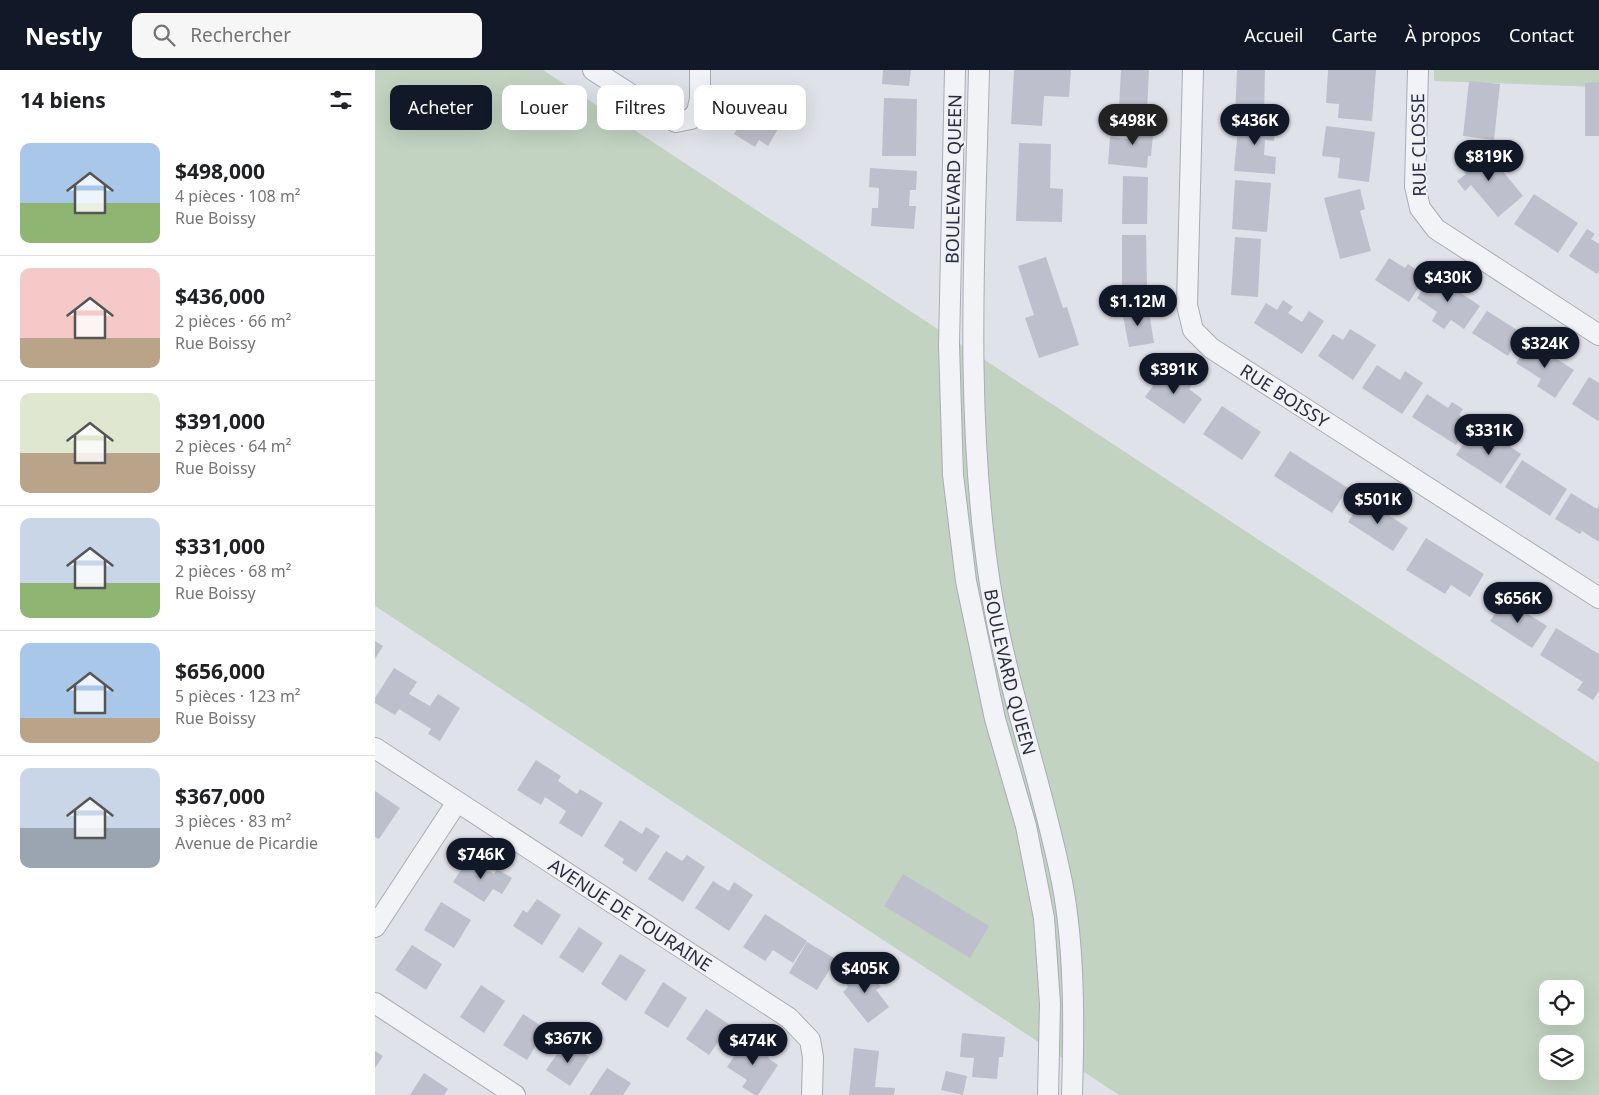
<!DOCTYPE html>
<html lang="fr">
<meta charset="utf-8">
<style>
body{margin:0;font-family:"Noto Sans",sans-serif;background:#f6f6f6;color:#202124;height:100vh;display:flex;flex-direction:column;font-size:19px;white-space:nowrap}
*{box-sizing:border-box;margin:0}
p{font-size:16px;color:#757577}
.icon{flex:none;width:28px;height:28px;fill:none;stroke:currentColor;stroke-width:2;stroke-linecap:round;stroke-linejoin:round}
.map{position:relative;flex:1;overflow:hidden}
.details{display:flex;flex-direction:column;background:#fff;width:375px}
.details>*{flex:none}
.banner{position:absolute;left:15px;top:15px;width:475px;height:45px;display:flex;gap:10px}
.controls{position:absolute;left:1164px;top:910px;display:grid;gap:10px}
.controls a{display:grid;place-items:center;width:45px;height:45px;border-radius:10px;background:#fff;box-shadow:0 5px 20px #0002;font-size:25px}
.price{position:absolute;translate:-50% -42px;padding:0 11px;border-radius:18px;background:#111827;color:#fff;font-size:16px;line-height:32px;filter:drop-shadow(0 1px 2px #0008)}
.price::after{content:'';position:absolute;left:50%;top:30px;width:15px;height:11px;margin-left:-8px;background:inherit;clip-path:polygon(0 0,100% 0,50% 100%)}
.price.current{background:#222;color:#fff}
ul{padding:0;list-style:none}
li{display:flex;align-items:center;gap:15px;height:125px;padding:0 20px}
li+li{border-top:1px solid #e0e0e0}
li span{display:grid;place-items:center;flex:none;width:140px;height:100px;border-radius:10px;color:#555}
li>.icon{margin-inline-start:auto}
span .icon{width:60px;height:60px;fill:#fffc;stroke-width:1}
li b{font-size:21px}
h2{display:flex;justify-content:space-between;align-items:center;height:60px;padding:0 20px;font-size:21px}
.chip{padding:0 18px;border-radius:10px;background:#fff;box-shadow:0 5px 20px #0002;font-size:18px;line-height:45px}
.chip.current{background:#111827;color:#fff}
header{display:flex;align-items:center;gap:30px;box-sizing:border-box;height:70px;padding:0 25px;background:#111827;color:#fff}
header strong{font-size:24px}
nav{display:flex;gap:28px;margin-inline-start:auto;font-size:18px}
.search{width:350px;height:45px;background:#f6f6f6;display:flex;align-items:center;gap:12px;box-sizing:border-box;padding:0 18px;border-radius:10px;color:#757577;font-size:19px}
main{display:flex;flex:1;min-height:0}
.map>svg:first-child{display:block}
.green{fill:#c2d3c1;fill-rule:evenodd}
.building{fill:#bdc0cc}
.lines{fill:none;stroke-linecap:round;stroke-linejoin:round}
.minor-casing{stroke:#a9acb6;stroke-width:22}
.minor{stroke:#f2f3f7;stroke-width:20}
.labels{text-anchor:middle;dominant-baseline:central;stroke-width:4;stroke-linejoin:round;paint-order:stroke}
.street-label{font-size:18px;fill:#282d40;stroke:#eff1f6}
</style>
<header>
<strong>Nestly</strong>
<div class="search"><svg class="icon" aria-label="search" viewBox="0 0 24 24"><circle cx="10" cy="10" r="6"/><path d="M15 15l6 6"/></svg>Rechercher</div>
<nav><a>Accueil</a><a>Carte</a><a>À propos</a><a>Contact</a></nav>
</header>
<main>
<section class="details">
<h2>14 biens<svg class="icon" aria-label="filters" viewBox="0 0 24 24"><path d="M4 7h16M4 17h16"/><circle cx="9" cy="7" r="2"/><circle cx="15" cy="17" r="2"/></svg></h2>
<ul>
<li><span style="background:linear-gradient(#a9c7e8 60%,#8fb573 0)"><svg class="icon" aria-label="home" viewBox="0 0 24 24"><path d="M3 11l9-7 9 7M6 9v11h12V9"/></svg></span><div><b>$498,000</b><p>4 pièces · 108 m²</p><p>Rue Boissy</p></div></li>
<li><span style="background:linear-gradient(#f6c9c9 70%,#b9a48a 0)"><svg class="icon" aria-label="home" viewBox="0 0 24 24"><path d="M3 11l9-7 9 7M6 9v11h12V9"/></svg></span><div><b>$436,000</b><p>2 pièces · 66 m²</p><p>Rue Boissy</p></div></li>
<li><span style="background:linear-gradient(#dfe7d0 60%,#b9a48a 0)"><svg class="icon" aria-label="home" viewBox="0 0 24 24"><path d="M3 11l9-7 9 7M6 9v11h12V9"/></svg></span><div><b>$391,000</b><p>2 pièces · 64 m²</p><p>Rue Boissy</p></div></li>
<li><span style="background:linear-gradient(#c9d6e8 65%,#8fb573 0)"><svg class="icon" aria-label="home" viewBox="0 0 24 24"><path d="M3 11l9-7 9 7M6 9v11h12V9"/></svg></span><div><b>$331,000</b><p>2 pièces · 68 m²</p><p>Rue Boissy</p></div></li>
<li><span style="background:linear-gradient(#a9c7e8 75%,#b9a48a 0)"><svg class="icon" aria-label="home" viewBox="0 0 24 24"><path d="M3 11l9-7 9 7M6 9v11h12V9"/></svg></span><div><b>$656,000</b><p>5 pièces · 123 m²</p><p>Rue Boissy</p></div></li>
<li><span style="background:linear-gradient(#c9d6e8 60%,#9aa5b1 0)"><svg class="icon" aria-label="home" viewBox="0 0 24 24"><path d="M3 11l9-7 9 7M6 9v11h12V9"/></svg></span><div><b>$367,000</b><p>3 pièces · 83 m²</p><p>Avenue de Picardie</p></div></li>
</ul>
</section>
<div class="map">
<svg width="1224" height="1025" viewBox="0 0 1224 1025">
<rect width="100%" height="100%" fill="#e0e2e9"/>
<g class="green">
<path d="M0,0H168L1224,693V1025H744L0,536ZM1172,919H1200V946H1172ZM1172,974H1200V1001H1172Z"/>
<polygon points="1059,0 1224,0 1224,17 1059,11"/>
</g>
<g class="building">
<polygon points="508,0 536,0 534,16 507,14"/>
<polygon points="639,0 696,0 694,27 669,26 667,56 636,54"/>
<polygon points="746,0 774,0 772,40 744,39"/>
<polygon points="862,0 890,0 889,47 860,46"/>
<polygon points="953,0 1001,0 997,51 963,48 964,34 951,33"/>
<polygon points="1094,11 1125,14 1119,70 1088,66"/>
<polygon points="1224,12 1224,66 1210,66 1210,13"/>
<polygon points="509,28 542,29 541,86 507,86"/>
<polygon points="377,34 407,52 393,76 384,70 380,77 359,64"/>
<polygon points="864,48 901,51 899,71 890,70 889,85 901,87 900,104 859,101"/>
<polygon points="755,51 779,54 776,86 773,86 772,98 733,94 735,67 753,69"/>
<polygon points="951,56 1000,62 994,112 963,108 965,88 947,86"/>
<polygon points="644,73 676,74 675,118 688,119 687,152 641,151"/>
<polygon points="1108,77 1148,126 1123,147 1096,115 1090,121 1082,111 1091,104 1084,96"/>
<polygon points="495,98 542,101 541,120 535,120 534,136 541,136 539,159 496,156 497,138 503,138 504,118 494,117"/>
<polygon points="748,106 773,107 772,154 747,154"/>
<polygon points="860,110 896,113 892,162 857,159"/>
<polygon points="985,119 990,139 985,141 996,181 965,189 949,128"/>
<polygon points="1159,124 1203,153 1183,183 1139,154"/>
<polygon points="1212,159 1220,164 1216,169 1224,174 1224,201 1222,204 1194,186"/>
<polygon points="747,165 771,165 772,215 747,215"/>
<polygon points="860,167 886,169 883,227 856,225"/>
<polygon points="671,187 688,238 692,237 704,275 664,288 650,248 659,245 643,196"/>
<polygon points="1014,188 1030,198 1033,194 1051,206 1034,232 1000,210"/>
<polygon points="1058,204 1105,236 1089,259 1076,250 1069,259 1057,251 1062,242 1042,228"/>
<polygon points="908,230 918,237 913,243 927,252 934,241 949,251 927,284 879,253 891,233 902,240"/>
<polygon points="773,236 779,273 754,277 747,241"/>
<polygon points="1112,241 1147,263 1133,286 1097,263"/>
<polygon points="975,259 1001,275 978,310 943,286 958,264 968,270"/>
<polygon points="1155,272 1199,300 1180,328 1162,316 1166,309 1141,293"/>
<polygon points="1002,295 1025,310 1030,301 1048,313 1027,344 987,318"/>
<polygon points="792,296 817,314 814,319 827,329 809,354 770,327"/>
<polygon points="1214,307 1224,313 1224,349 1223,351 1197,334"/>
<polygon points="1052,324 1073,338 1077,332 1088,339 1084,345 1095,352 1081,375 1037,347"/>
<polygon points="847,336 886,362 867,390 828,364"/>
<polygon points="1097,361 1111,370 1115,363 1146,384 1126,414 1081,385"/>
<polygon points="915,381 973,418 957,443 899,406"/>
<polygon points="1147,390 1192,419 1175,446 1130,417"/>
<polygon points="1196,423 1222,439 1224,435 1224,472 1207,461 1205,464 1180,449"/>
<polygon points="988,428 1033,458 1018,481 973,452"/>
<polygon points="1051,468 1109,504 1095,527 1076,515 1070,524 1031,500"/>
<polygon points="1130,529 1172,556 1157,578 1115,551"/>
<polygon points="1181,558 1224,584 1224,621 1218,630 1202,620 1208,612 1165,585"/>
<polygon points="0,571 8,576 0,589"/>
<polygon points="19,598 42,612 34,624 55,636 63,624 85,638 65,671 53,664 56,659 24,639 20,645 0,633 0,628"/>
<polygon points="161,690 186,706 183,711 202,724 205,719 228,733 207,767 184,753 196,733 191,741 170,727 166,735 142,720"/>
<polygon points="0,721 25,738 4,769 0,767"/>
<polygon points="245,750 267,764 271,757 285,766 261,802 247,793 249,789 229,776"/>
<polygon points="291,781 307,791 312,785 330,797 308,832 273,809"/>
<polygon points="94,788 119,804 122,799 137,808 127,824 118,819 109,832 78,812"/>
<polygon points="528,804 614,856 595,888 509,836"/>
<polygon points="338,811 354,821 359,812 378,825 354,861 320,838"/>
<polygon points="162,829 186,845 167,875 138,856 148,840 152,843"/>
<polygon points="66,832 96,850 79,878 49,860"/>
<polygon points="390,844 432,871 418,893 398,880 390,891 368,877"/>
<polygon points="204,857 228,873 208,903 184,887"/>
<polygon points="432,872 461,889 442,920 414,903"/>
<polygon points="37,875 67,894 51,920 20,900"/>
<polygon points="245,884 271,900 251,931 226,914"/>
<polygon points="485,896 492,905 495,903 506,917 501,920 514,937 493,953 468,922 473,917 468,910"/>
<polygon points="288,912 312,928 293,958 269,943"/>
<polygon points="106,915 130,931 109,963 85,947"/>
<polygon points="331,939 355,955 334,985 311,969"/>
<polygon points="148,944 171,959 152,990 128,975"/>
<polygon points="587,963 630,967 628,987 624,987 622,1009 597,1007 599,988 585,987"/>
<polygon points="372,967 396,983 393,988 403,995 383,1025 380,1025 367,1017 372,1010 352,997"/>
<polygon points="191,971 214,987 195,1016 171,1000"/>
<polygon points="479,978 504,981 500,1017 520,1018 519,1025 474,1025"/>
<polygon points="0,981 8,986 0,998"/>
<polygon points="232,998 256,1013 248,1025 214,1025"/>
<polygon points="571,1001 592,1006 588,1025 566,1020"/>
<polygon points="49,1003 73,1019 69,1025 35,1025"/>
</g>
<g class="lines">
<g class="minor-casing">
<g id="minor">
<polyline points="218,0 288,45 301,52 316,49 322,42 325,29 325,0"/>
<polyline points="580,0 574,275 578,405 591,511 620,649 651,756 669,848 675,934 673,1025"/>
<path id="s1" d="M604,0C600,171 589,344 615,514C631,615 667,712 687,812C700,879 699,957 697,1025"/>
<path id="s2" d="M818,0L812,235L818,260L836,278L1224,528"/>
<polyline points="1043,0 1040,116 1045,138 1061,159 1224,265"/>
<path id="s3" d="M0,678L414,948L435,970L438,987L437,1025"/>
<polyline points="0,857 82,732"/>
<polyline points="0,933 140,1025"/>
</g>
</g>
<use href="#minor" class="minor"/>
</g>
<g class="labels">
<g class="street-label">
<text transform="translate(1043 75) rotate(-91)">RUE CLOSSE</text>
<text transform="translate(578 109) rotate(-89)">BOULEVARD QUEEN</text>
<text stroke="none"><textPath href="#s2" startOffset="374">RUE BOISSY</textPath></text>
<text stroke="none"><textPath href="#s1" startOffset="605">BOULEVARD QUEEN</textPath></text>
<text stroke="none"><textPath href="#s3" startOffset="305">AVENUE DE TOURAINE</textPath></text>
</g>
</g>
</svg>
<div class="controls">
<a><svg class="icon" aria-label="locate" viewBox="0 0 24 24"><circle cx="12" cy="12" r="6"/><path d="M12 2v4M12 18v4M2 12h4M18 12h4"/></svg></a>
<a><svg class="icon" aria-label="layers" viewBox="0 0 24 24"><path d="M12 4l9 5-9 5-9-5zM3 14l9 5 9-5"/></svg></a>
</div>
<b class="price current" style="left:758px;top:76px">$498K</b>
<b class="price" style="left:880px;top:76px">$436K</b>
<b class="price" style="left:1114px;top:112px">$819K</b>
<b class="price" style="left:1073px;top:233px">$430K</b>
<b class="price" style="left:763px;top:257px">$1.12M</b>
<b class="price" style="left:1170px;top:299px">$324K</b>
<b class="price" style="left:799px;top:325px">$391K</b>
<b class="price" style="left:1114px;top:386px">$331K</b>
<b class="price" style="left:1003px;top:455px">$501K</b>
<b class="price" style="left:1143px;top:554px">$656K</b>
<b class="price" style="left:106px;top:810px">$746K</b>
<b class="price" style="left:490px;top:924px">$405K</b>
<b class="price" style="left:193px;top:994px">$367K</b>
<b class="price" style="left:378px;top:996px">$474K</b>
<div class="banner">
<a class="chip current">Acheter</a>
<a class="chip">Louer</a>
<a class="chip">Filtres</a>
<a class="chip">Nouveau</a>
</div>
</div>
</main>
